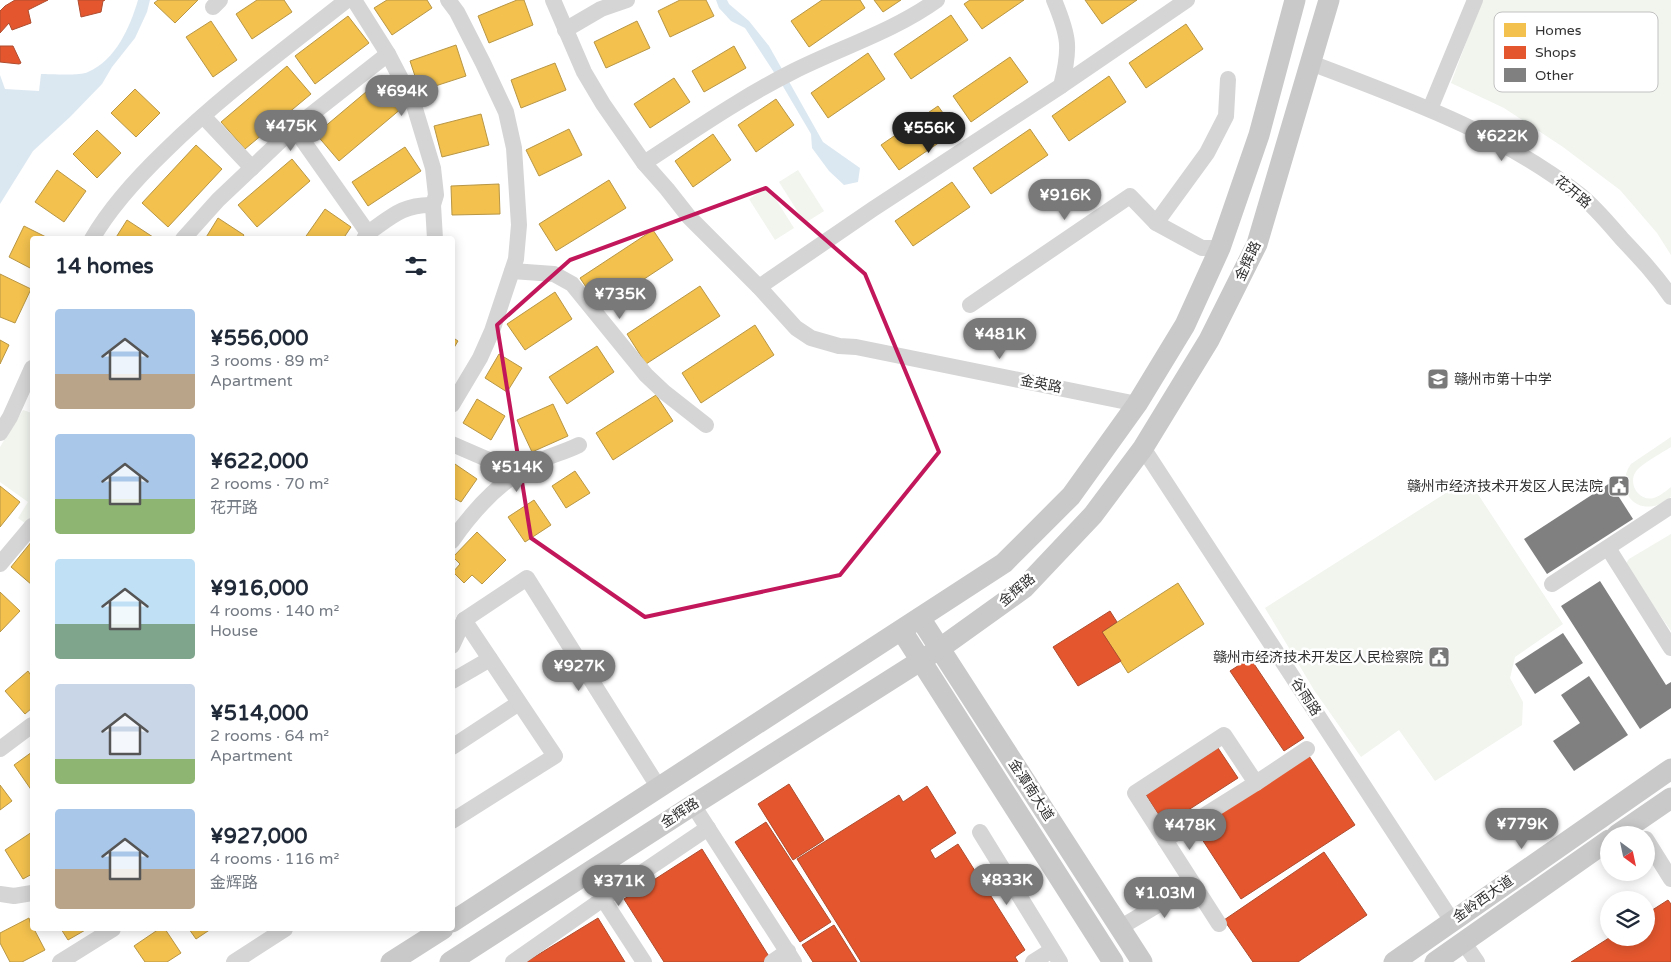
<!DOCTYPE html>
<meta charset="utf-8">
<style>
body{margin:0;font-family:"Varela Round","Noto Sans SC",sans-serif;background:#f2f2f3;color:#1f2937;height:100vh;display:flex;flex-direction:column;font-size:19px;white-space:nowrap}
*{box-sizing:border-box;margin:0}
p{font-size:16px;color:#747a83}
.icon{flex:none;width:28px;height:28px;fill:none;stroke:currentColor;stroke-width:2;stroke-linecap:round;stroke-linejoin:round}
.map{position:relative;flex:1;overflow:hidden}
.side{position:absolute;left:30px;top:236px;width:425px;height:695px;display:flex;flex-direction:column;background:#fff;border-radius:5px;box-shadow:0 2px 12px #0003}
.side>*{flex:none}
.needle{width:32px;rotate:147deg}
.fabs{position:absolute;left:1600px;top:826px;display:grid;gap:10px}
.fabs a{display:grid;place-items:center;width:55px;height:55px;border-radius:50%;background:#fff;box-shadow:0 2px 12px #0003;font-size:25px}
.price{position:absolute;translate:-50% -42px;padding:0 11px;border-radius:18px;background:#797979;color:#fff;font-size:16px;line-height:32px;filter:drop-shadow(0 1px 2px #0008)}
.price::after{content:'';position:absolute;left:50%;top:30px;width:15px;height:11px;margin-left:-8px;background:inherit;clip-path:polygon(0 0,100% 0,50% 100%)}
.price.current{background:#222;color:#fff}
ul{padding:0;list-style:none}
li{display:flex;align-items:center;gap:15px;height:125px;padding:0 25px}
li span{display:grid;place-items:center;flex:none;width:140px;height:100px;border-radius:5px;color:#555}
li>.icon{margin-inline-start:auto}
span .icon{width:60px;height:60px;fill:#fffc;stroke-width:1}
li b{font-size:21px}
h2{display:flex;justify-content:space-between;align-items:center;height:60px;padding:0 25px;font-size:21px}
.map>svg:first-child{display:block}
.green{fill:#f1f5ee}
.water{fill:#dce8f1}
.homes{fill:#f2c14e;stroke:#b89645}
.shops{fill:#e4572e;stroke:#ae4c2f}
.building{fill:#808080}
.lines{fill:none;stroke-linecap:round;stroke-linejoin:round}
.minor{stroke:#d5d5d5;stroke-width:16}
.major{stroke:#c9c9c9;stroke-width:21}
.marked{fill:none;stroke:#c2185b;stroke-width:4;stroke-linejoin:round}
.labels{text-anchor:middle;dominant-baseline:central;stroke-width:5;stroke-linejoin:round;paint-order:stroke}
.street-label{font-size:14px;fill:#313131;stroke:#fff}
.poi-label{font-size:14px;fill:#313131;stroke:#fff;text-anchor:end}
.key{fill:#fff;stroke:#c1c1c1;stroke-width:1}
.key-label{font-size:14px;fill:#313131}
</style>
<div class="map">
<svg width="1671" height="962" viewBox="0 0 1671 962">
<rect width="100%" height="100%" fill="#fff"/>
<g class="green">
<polygon points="1482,0 1671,0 1671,255 1657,233 1620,190 1563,147 1504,108 1451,83"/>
<polygon points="798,170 824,211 805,223 779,182"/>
<polygon points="768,187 794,228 775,240 749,199"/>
<polygon points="23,410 32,413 32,528 18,518 28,502 0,482 0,447"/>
<path d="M1671,437V447C1662,453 1640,464 1635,473C1628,485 1640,502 1654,498C1660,496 1666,491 1671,487V497C1666,500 1660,505 1654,506C1628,511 1617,483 1631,464Z"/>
<polygon points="1468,479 1563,624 1515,657 1510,678 1523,702 1522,725 1435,781 1399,730 1361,757 1314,690 1265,608"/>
<polygon points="1671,534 1671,631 1625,565 1629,559"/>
</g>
<g class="water">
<path d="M138,0H150L147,12L135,38L112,67L102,84L70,117L33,151L0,204V75L5,89L39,91L41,74C51,74 80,76 88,72C116,60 130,27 138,0Z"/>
<polygon points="716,0 727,0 729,4 749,21 769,46 823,142 860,168 858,182 844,185 829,171 812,148 811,134 781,83 745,28 731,21 719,8"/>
</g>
<g class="homes">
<polygon points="158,0 198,0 175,23 154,3"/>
<polygon points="257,0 284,0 292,12 252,39 236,14"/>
<polygon points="387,0 427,0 432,8 392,35 374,8"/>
<polygon points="517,0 524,0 533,25 489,43 478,16"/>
<polygon points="680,0 706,0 714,16 670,37 658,11"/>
<polygon points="822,0 860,0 865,8 809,47 791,21"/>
<polygon points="874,0 901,0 883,12"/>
<polygon points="970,0 1024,0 982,29 964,4"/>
<polygon points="1085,0 1137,0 1102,24"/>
<polygon points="951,15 968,40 911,79 894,54"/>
<polygon points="348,16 369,43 315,84 295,56"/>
<polygon points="211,21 237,60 213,77 186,37"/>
<polygon points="637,21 650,48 606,68 594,42"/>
<polygon points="1186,24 1203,49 1146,88 1129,63"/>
<polygon points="456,45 466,76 420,91 410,61"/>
<polygon points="734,46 746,68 704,92 692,71"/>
<polygon points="868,53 885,79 828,118 811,93"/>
<polygon points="1010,57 1028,82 971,122 953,96"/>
<polygon points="555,63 566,90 521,108 511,80"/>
<polygon points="287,66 311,94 245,149 221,122"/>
<polygon points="1109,76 1126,102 1069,141 1052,116"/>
<polygon points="674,78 690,102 650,128 634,104"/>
<polygon points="379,81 402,108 339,161 316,134"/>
<polygon points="135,89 160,113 136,137 111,113"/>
<polygon points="776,99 794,125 756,152 738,125"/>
<polygon points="938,106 956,131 899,170 881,145"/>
<polygon points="481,114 489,145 442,157 434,126"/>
<polygon points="569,129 582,155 539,176 526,150"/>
<polygon points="1030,129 1048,155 991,194 973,168"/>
<polygon points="97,130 121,153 97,178 73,154"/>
<polygon points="713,134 731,160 693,187 675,161"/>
<polygon points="196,145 222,169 168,227 142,203"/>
<polygon points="405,147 421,171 368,206 352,182"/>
<polygon points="292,159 310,181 257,227 238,205"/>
<polygon points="57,170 86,191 64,222 35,202"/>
<polygon points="609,180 626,208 556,251 539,224"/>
<polygon points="952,182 970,207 913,246 895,221"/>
<polygon points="499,184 500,214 452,215 451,186"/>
<polygon points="325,209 351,227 343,239 304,239"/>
<polygon points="218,218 244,235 241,239 205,239"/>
<polygon points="127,220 156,239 115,239"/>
<polygon points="24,226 50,239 32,239 32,269 9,257"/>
<polygon points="653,230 673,260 600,308 580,278"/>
<polygon points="0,274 31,289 15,323 0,317"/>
<polygon points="700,286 720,316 646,364 627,334"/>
<polygon points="555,292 572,319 525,350 507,324"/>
<polygon points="755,325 774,355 701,403 682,373"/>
<polygon points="452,337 458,341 452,351"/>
<polygon points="0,340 9,345 0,364"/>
<polygon points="597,346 614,372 567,404 549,377"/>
<polygon points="499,354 522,368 507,392 485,378"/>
<polygon points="656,395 673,421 613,460 596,433"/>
<polygon points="477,399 505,416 491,440 463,423"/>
<polygon points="553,404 568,436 532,452 517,420"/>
<polygon points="452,462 477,479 461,502 452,497"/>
<polygon points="575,471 590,493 566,508 552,486"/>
<polygon points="0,486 20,502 0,527"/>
<polygon points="534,500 551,525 525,542 508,517"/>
<polygon points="477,532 506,560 482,584 472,575 464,583 453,572 460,564 453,557"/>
<polygon points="32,541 32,585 11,567"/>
<polygon points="1178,583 1204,624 1128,673 1102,632"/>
<polygon points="0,592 20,611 0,632"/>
<polygon points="28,671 32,677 32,708 25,714 5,691"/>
<polygon points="32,752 32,791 14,765"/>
<polygon points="0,785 12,801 0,810"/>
<polygon points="32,832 32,874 23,879 5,850"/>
<polygon points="29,918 32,929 34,929 45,950 22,962 10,962 0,943 0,933"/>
<polygon points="61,929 87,929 68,940"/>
<polygon points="159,929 165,929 181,953 167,962 145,962 134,946"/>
<polygon points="189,929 211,929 196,939"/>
</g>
<g class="shops">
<polygon points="15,0 48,0 28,10 31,23 12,30 9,23 0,33 0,11 5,6"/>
<polygon points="78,0 105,0 103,1 101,12 81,17"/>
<polygon points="0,46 13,46 21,63 19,64 0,62"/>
<polygon points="1110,611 1117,622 1102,632 1121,661 1078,686 1053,647"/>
<polygon points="1250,658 1304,738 1284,751 1230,671"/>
<polygon points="1218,748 1238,778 1165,825 1146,795"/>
<polygon points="1309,756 1355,825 1241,899 1196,830"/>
<polygon points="789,784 824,840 793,860 758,804"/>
<polygon points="927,786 956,833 930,850 935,859 958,844 1025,950 1015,957 1018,962 861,962 797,859 899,795 903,802"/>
<polygon points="766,822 831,922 800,942 735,842"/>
<polygon points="702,849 770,958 763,962 664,962 624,899"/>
<polygon points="1324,852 1367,915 1298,962 1253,962 1224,920"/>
<polygon points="1668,900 1671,904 1671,962 1571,962 1609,938 1646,938 1646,914"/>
<polygon points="598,918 625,962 526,962"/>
<polygon points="834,925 857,962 813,962 802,945"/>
</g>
<g class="building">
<polygon points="1610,483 1633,519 1547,574 1524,539"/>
<polygon points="1600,581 1666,685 1671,682 1671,708 1640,729 1561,606"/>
<polygon points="1563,633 1583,663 1535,694 1515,664"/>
<polygon points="1589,676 1628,735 1574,771 1553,741 1580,723 1561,695"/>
</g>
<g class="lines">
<g class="minor">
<polyline points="354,0 388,54 413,102 433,168 436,195 433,205 435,239"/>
<polyline points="448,0 457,12 483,63 506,112 514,148 519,225 516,259 492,331 480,358 452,405"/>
<polyline points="553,0 584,72 603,104 644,163 667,189 689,217 759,287 796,328 811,338 839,346 856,347 1137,404"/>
<polyline points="213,7 220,0"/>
<polyline points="565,30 601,9 627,0"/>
<path d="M1311,63C1405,99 1500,132 1580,195C1595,207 1609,224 1622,239C1640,258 1656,275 1671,297"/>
<polyline points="1061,86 1187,0"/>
<polyline points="1430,109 1475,0"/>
<polyline points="203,116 252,168"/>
<polyline points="294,128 368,233"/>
<path d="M644,163C693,131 742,97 794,71C842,47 894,31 937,0"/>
<path d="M92,239C111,206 138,177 165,151C221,96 285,49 347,0"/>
<polyline points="183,239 218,200 294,128 388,54"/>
<path d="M364,239L368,233C391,217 403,204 433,205"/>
<polyline points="1220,248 1202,248 1156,223 1207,153 1226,116 1228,79"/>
<polyline points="512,271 554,274 572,284 646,375 664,392 706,425"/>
<path d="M759,287L873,209L1061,86C1071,48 1069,36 1054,0"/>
<polyline points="970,305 1130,196 1156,223"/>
<polyline points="0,433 10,417 32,368"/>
<polyline points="452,444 519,473"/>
<polyline points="1143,448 1452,921"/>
<path d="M452,541C472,512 499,483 529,466C544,457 563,453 579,445"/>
<polyline points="1608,548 1671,648"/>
<polyline points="0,564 32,526"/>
<polyline points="1552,584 1671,506"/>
<polyline points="452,646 464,620 527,578 659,788"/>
<polyline points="452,681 490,659"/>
<polyline points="452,747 519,703"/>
<polyline points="0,749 32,725"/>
<polyline points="693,805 794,962"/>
<polyline points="452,821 555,756 464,620"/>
<polyline points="980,832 1060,962"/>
<polyline points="1646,839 1671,879"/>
<polyline points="1165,840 1256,783 1307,749"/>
<polyline points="0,894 14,896 32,893"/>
<polyline points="603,899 644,962"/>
<polyline points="1219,924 1135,793 1224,735 1256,783"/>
<polyline points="1121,927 1193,884"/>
<polyline points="1464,943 1477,962"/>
<polyline points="60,962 113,929"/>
<polyline points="234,962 285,929"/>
<polyline points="513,962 603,899 708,828"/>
<polyline points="772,962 788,951"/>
<polyline points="1033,962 1052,950"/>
</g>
<g class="major">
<polyline points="920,618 1142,962"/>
<polyline points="902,631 1113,962"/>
<polyline points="1617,835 1671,798"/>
<polyline points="452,922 1004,563 1071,496 1137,404 1185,325 1220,248 1259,135 1295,0"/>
<polyline points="391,962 443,929"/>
<polyline points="450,962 693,805 939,649 1024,588 1093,515 1143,448 1209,340 1257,244 1329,0"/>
<polyline points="1394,962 1671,769"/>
<polyline points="1435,962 1609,840"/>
</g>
</g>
<path class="marked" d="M766,188L865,274L939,452L840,575L645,617L531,538L497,325L570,260Z"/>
<defs>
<g id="school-square" transform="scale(1.125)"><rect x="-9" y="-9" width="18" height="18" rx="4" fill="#797979" stroke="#fff"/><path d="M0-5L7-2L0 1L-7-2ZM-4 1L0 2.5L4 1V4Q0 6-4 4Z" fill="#fff"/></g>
<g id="civic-square" transform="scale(1.125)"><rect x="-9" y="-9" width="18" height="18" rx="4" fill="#797979" stroke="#fff"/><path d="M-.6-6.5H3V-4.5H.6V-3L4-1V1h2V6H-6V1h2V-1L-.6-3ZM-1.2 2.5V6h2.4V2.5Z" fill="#fff"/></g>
</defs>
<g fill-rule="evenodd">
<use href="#school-square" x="1438" y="379"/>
<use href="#civic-square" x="1619" y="486"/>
<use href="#civic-square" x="1439" y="657"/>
</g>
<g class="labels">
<g class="street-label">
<text transform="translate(1573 192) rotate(39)">花开路</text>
<text transform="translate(1248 261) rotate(-65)">金辉路</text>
<text transform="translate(1041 384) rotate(11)">金英路</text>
<text transform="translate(1017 590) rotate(-40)">金辉路</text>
<text transform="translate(1306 697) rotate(57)">谷雨路</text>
<text transform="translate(1031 790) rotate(57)">金潭南大道</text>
<text transform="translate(680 813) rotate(-33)">金辉路</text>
<text transform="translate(1483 899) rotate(-35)">金岭西大道</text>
</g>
<g class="poi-label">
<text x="1454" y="379" text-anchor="start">赣州市第十中学</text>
<text x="1603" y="486">赣州市经济技术开发区人民法院</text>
<text x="1423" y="657">赣州市经济技术开发区人民检察院</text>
</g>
</g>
<rect x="1494" y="12" width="164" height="80" rx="8" class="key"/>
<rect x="1504" y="23" width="22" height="14" fill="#f2c14e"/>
<rect x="1504" y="46" width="22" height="13" fill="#e4572e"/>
<rect x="1504" y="68" width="22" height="14" fill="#808080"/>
<g class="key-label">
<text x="1535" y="35">Homes</text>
<text x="1535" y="57">Shops</text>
<text x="1535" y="80">Other</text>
</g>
</svg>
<div class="fabs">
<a><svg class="needle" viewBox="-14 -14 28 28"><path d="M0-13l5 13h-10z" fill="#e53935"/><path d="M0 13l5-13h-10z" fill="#747a83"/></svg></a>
<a><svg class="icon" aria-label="layers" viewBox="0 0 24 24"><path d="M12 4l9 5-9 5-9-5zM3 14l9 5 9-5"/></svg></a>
</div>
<b class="price" style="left:402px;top:117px">¥694K</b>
<b class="price" style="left:291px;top:152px">¥475K</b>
<b class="price current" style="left:929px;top:154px">¥556K</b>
<b class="price" style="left:1502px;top:162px">¥622K</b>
<b class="price" style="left:1065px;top:221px">¥916K</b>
<b class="price" style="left:620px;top:320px">¥735K</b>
<b class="price" style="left:1000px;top:360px">¥481K</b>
<b class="price" style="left:517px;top:493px">¥514K</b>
<b class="price" style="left:579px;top:692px">¥927K</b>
<b class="price" style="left:1522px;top:850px">¥779K</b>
<b class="price" style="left:1190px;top:851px">¥478K</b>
<b class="price" style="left:1007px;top:906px">¥833K</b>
<b class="price" style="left:619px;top:907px">¥371K</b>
<b class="price" style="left:1165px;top:919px">¥1.03M</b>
<section class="side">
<h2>14 homes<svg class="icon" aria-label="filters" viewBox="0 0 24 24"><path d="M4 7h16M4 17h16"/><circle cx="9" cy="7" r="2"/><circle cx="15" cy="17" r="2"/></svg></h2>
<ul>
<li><span style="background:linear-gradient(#a9c7e8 65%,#b9a48a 0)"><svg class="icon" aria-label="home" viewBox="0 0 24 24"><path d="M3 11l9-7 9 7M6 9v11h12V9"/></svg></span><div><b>¥556,000</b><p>3 rooms · 89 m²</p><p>Apartment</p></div></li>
<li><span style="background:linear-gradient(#a9c7e8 65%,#8fb573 0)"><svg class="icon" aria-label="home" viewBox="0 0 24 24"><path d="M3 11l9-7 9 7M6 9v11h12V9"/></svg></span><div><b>¥622,000</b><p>2 rooms · 70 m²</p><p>花开路</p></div></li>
<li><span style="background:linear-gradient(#bfe0f5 65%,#7fa58c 0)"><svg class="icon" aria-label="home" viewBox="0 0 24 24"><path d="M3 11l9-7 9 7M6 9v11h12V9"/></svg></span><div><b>¥916,000</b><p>4 rooms · 140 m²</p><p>House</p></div></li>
<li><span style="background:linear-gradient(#c9d6e8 75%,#8fb573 0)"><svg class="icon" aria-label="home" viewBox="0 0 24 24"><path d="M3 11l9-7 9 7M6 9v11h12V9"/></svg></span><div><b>¥514,000</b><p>2 rooms · 64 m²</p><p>Apartment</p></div></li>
<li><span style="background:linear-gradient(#a9c7e8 60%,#b9a48a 0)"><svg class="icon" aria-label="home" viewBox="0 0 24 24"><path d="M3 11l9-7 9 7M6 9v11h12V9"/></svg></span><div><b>¥927,000</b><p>4 rooms · 116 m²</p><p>金辉路</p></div></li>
</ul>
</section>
</div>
